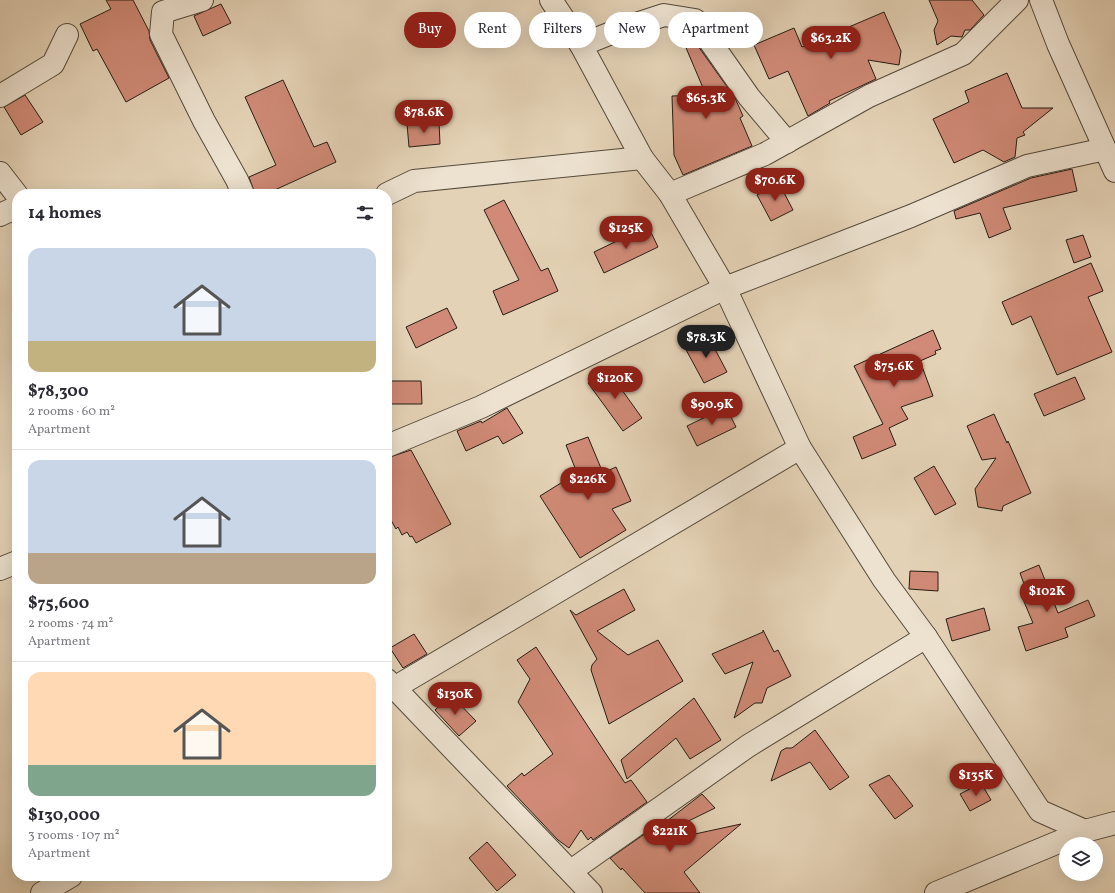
<!DOCTYPE html>
<meta charset="utf-8">
<style>
body{margin:0;font-family:Vollkorn,serif;background:#f2f2f3;color:#2b2b33;height:100vh;display:flex;flex-direction:column;font-size:15px;white-space:nowrap}
*{box-sizing:border-box;margin:0}
p{font-size:13px;color:#7c7c81}
.icon{flex:none;width:22px;height:22px;fill:none;stroke:currentColor;stroke-width:2;stroke-linecap:round;stroke-linejoin:round}
.map{position:relative;flex:1;overflow:hidden}
.panel{position:absolute;left:12px;top:189px;width:380px;height:692px;display:flex;flex-direction:column;background:#fff;border-radius:16px;box-shadow:0 4px 16px #0002}
.panel>*{flex:none}
.top-card{position:absolute;left:404px;top:12px;width:380px;height:36px;display:flex;gap:8px}
.tools{position:absolute;left:1059px;top:837px;display:grid;gap:8px}
.tools a{display:grid;place-items:center;width:44px;height:44px;border-radius:50%;background:#fff;box-shadow:0 4px 16px #0002;font-size:20px}
.price{position:absolute;translate:-50% -34px;padding:0 9px;border-radius:14px;background:#8f2418;color:#fff;font-size:13px;line-height:26px;filter:drop-shadow(0 1px 2px #0008)}
.price::after{content:'';position:absolute;left:50%;top:24px;width:12px;height:9px;margin-left:-6px;background:inherit;clip-path:polygon(0 0,100% 0,50% 100%)}
.price.on{background:#222;color:#fff}
ul{padding:0;list-style:none}
li{display:grid;align-content:center;gap:8px;height:212px;padding:0 16px}
li+li{border-top:1px solid #e1e1e2}
li span{display:grid;place-items:center;height:124px;border-radius:12px;color:#555}
li>.icon{margin-inline-start:auto}
span .icon{width:72px;height:72px;fill:#fffc;stroke-width:1}
li b{font-size:17px}
h2{display:flex;justify-content:space-between;align-items:center;height:48px;padding:0 16px;font-size:17px}
.pill{padding:0 14px;border-radius:18px;background:#fff;box-shadow:0 4px 16px #0002;font-size:14px;line-height:36px}
.pill.on{background:#8f2418;color:#fff}
.map>svg:first-child{display:block}
.building{fill:#d08a77;stroke:#251d13}
.lines{fill:none;stroke-linecap:round;stroke-linejoin:round}
.minor-casing{stroke:#554a3c;stroke-width:24}
.minor{stroke:#ede2d0;stroke-width:22}
</style>
<div class="map">
<svg width="1115" height="893" viewBox="0 0 1115 893">
<rect width="100%" height="100%" fill="#e4d2b6"/>
<filter id="stains"><feTurbulence type="fractalNoise" baseFrequency=".005" numOctaves="4"/><feColorMatrix values="0 0 0 0 .2 0 0 0 0 .09 0 0 0 0 .02 0 0 0 .5 -.17"/></filter>
<radialGradient id="worn" r=".72"><stop offset=".6" stop-color="#630" stop-opacity="0"/><stop offset="1" stop-color="#630" stop-opacity=".3"/></radialGradient>
<g class="building">
<polygon points="106,0 133,0 149,31 150,40 169,78 126,102 97,49 93,51 80,24 111,9"/>
<polygon points="929,0 972,0 984,15 970,30 965,30 962,37 951,36 937,45 934,30 938,21"/>
<polygon points="221,4 231,23 203,36 194,16"/>
<polygon points="884,12 901,51 899,65 868,60 876,79 829,101 830,103 808,116 788,71 769,79 754,45 794,28 802,47"/>
<polygon points="693,39 735,98 743,116 740,118 752,146 683,175 674,155 672,96 706,95 684,43"/>
<polygon points="1007,73 1022,108 1053,108 1023,132 1025,135 1017,138 1015,157 1004,162 983,150 954,163 933,119 969,102 965,91"/>
<polygon points="283,80 314,147 327,142 336,162 266,194 255,194 249,177 276,165 245,97"/>
<polygon points="25,95 43,122 21,135 4,107"/>
<polygon points="439,122 440,144 409,147 407,124"/>
<polygon points="1072,169 1077,191 1003,208 1011,229 989,238 980,213 956,219 954,211 1031,178"/>
<polygon points="779,183 793,210 771,221 757,195"/>
<polygon points="504,200 541,271 548,268 558,291 503,315 493,291 519,280 484,210"/>
<polygon points="648,226 658,247 604,273 594,252"/>
<polygon points="1083,235 1091,257 1074,263 1066,240"/>
<polygon points="1091,263 1103,291 1088,297 1112,352 1057,375 1031,316 1012,325 1002,302"/>
<polygon points="447,308 457,328 416,348 406,327"/>
<polygon points="933,330 941,349 935,351 936,354 920,361 933,396 901,407 908,419 889,428 896,445 862,459 853,437 883,424 854,366"/>
<polygon points="707,334 727,372 704,383 684,346"/>
<polygon points="607,369 642,418 623,431 588,383"/>
<polygon points="1075,377 1085,399 1044,416 1034,394"/>
<polygon points="387,381 421,381 422,404 387,404"/>
<polygon points="726,407 736,427 697,446 687,426"/>
<polygon points="507,408 523,433 503,444 498,436 466,451 457,431 481,421 482,423"/>
<polygon points="994,414 1007,443 1008,441 1031,493 1003,506 1002,511 978,507 975,489 996,458 982,460 967,426"/>
<polygon points="588,437 603,473 616,467 631,501 612,509 626,530 580,558 540,496 577,473 566,445"/>
<polygon points="411,450 451,524 416,543 412,536 410,537 407,532 402,535 398,527 396,529 387,513 387,458"/>
<polygon points="934,466 956,504 935,515 914,478"/>
<polygon points="1039,565 1058,613 1088,600 1095,616 1065,628 1068,637 1026,651 1018,627 1033,623 1022,597 1028,595 1020,573"/>
<polygon points="910,571 938,572 938,591 909,589"/>
<polygon points="624,589 635,610 597,631 628,655 658,640 683,681 609,724 591,670 592,665 597,659 570,610 576,615"/>
<polygon points="984,608 990,630 952,641 946,619"/>
<polygon points="763,630 774,652 778,650 791,676 767,688 762,703 755,703 734,718 753,662 725,674 712,654 763,632"/>
<polygon points="414,634 427,654 403,668 390,648"/>
<polygon points="536,647 625,783 631,780 647,802 593,840 591,837 588,840 581,830 569,848 558,840 507,786 522,773 524,776 553,754 518,702 530,679 517,660"/>
<polygon points="451,695 476,721 459,736 435,710"/>
<polygon points="694,698 721,740 690,759 676,738 627,779 621,760"/>
<polygon points="815,730 849,777 830,790 810,762 771,781 781,751 786,748 792,748"/>
<polygon points="889,775 913,806 895,819 869,785"/>
<polygon points="981,783 991,800 970,811 960,794"/>
<polygon points="702,794 715,808 656,837 658,842 741,824 684,872 700,893 645,893 622,868 621,870 610,858 662,822 663,824"/>
<polygon points="487,842 516,875 497,891 469,858"/>
</g>
<g class="lines">
<g class="minor-casing">
<g id="minor">
<polyline points="202,0 163,12 161,34 204,121 237,180 243,194"/>
<polyline points="551,0 581,45 642,158 670,194 725,288 800,448 884,580 926,637 1040,811 1085,831"/>
<polyline points="1041,0 1058,44 1115,171"/>
<polyline points="581,45 624,28 664,15 695,20 749,97 787,142"/>
<polyline points="0,96 53,64 67,35"/>
<polyline points="0,173 17,195"/>
<polyline points="387,194 414,181 642,158"/>
<polyline points="670,194 765,154 869,96 963,54 1017,0"/>
<polyline points="0,215 17,207"/>
<polyline points="387,446 481,407 725,288 911,216 1027,166 1096,151 1102,143"/>
<polyline points="0,569 17,562"/>
<polyline points="387,680 591,893"/>
<polyline points="394,688 800,448"/>
<polyline points="571,871 748,746 926,637"/>
<polyline points="42,893 71,876"/>
<polyline points="936,893 1085,831 1115,823"/>
</g>
</g>
<use href="#minor" class="minor"/>
</g>
<rect width="100%" height="100%" filter="url(#stains)"/>
<rect width="100%" height="100%" fill="url(#worn)"/>
</svg>
<div class="tools">
<a><svg class="icon" aria-label="layers" viewBox="0 0 24 24"><path d="M12 4l9 5-9 5-9-5zM3 14l9 5 9-5"/></svg></a>
</div>
<b class="price" style="left:831px;top:60px">$63.2K</b>
<b class="price" style="left:706px;top:120px">$65.3K</b>
<b class="price" style="left:424px;top:134px">$78.6K</b>
<b class="price" style="left:775px;top:202px">$70.6K</b>
<b class="price" style="left:626px;top:250px">$125K</b>
<b class="price on" style="left:706px;top:359px">$78.3K</b>
<b class="price" style="left:894px;top:388px">$75.6K</b>
<b class="price" style="left:615px;top:400px">$120K</b>
<b class="price" style="left:712px;top:426px">$90.9K</b>
<b class="price" style="left:588px;top:501px">$226K</b>
<b class="price" style="left:1047px;top:613px">$102K</b>
<b class="price" style="left:455px;top:716px">$130K</b>
<b class="price" style="left:976px;top:797px">$135K</b>
<b class="price" style="left:670px;top:853px">$221K</b>
<div class="top-card">
<a class="pill on">Buy</a>
<a class="pill">Rent</a>
<a class="pill">Filters</a>
<a class="pill">New</a>
<a class="pill">Apartment</a>
</div>
<section class="panel">
<h2>14 homes<svg class="icon" aria-label="filters" viewBox="0 0 24 24"><path d="M4 7h16M4 17h16"/><circle cx="9" cy="7" r="2"/><circle cx="15" cy="17" r="2"/></svg></h2>
<ul>
<li><span style="background:linear-gradient(#c9d6e8 75%,#c2b280 0)"><svg class="icon" aria-label="home" viewBox="0 0 24 24"><path d="M3 11l9-7 9 7M6 9v11h12V9"/></svg></span><div><b>$78,300</b><p>2 rooms · 60 m²</p><p>Apartment</p></div></li>
<li><span style="background:linear-gradient(#c9d6e8 75%,#b9a48a 0)"><svg class="icon" aria-label="home" viewBox="0 0 24 24"><path d="M3 11l9-7 9 7M6 9v11h12V9"/></svg></span><div><b>$75,600</b><p>2 rooms · 74 m²</p><p>Apartment</p></div></li>
<li><span style="background:linear-gradient(#ffd9b3 75%,#7fa58c 0)"><svg class="icon" aria-label="home" viewBox="0 0 24 24"><path d="M3 11l9-7 9 7M6 9v11h12V9"/></svg></span><div><b>$130,000</b><p>3 rooms · 107 m²</p><p>Apartment</p></div></li>
</ul>
</section>
</div>
